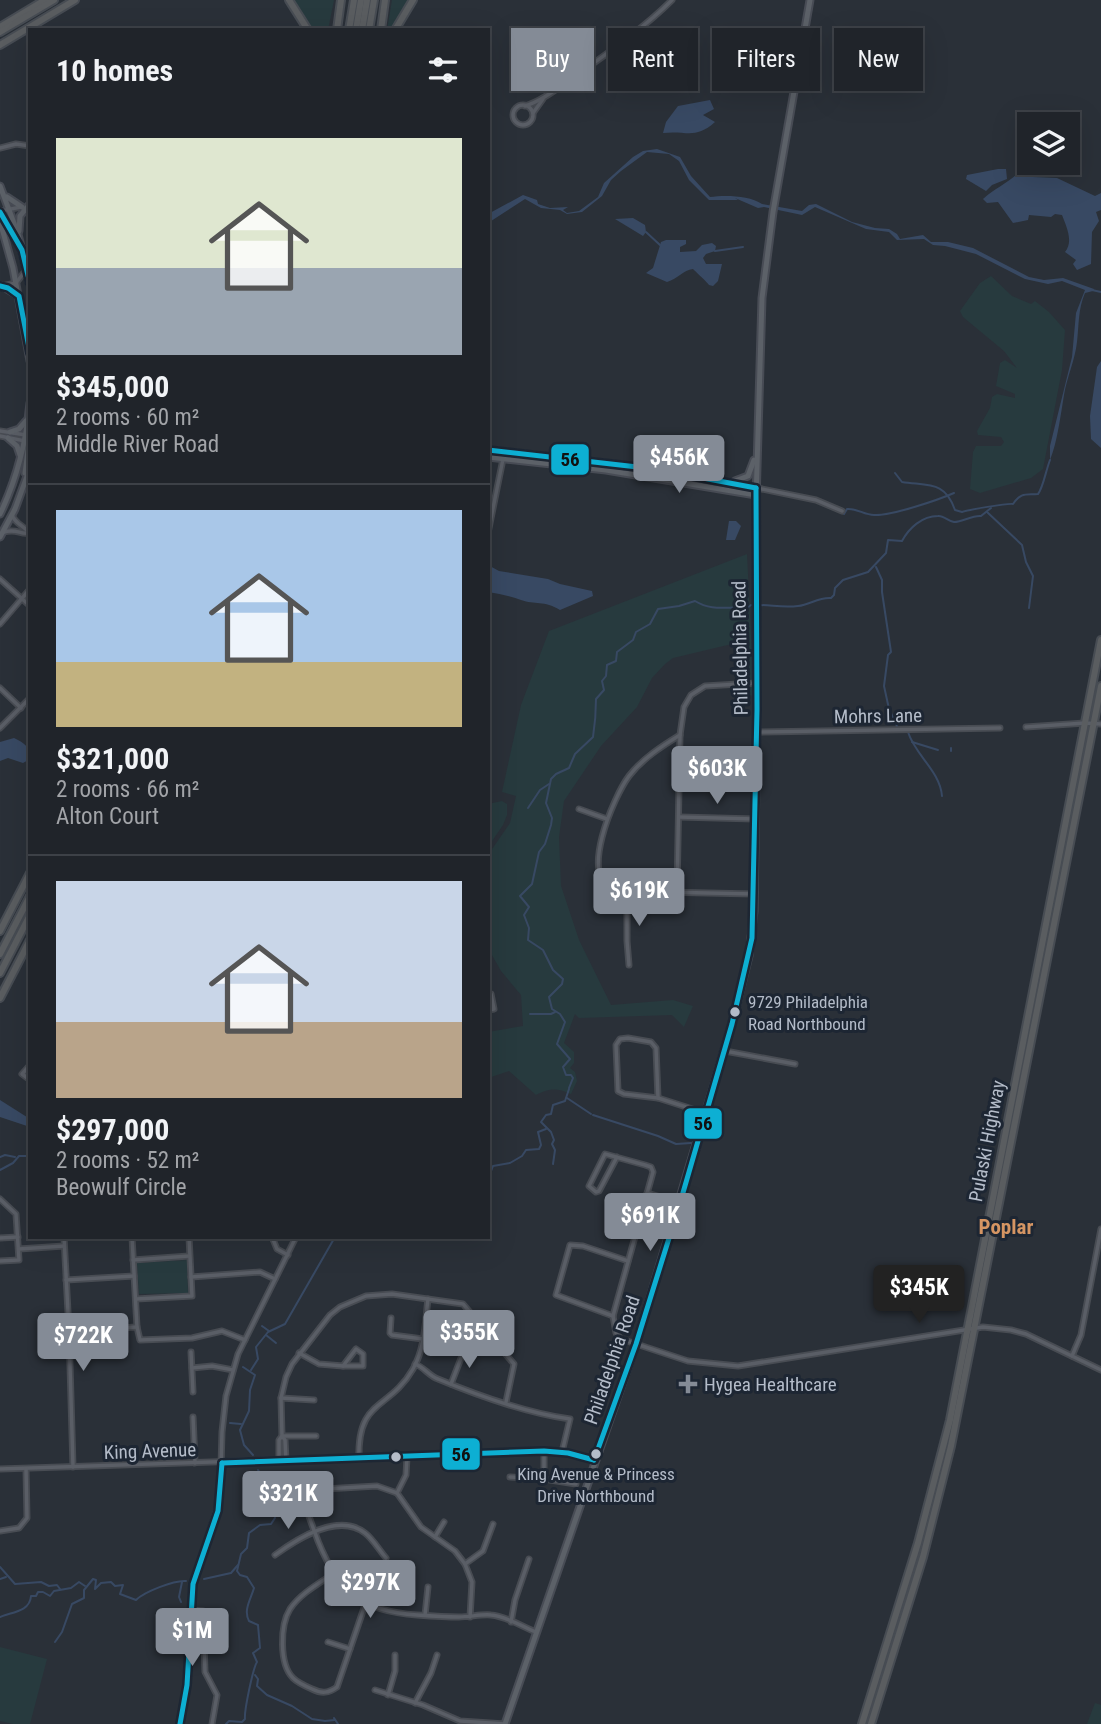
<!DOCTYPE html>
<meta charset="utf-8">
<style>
body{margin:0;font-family:"Roboto Condensed",sans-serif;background:#2d3036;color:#f1f3f6;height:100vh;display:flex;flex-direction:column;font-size:26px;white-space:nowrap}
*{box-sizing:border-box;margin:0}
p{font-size:23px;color:#a2a4a8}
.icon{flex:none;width:38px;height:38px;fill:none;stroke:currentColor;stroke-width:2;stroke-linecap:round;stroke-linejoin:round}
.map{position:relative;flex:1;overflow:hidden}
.side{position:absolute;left:28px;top:28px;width:462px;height:1211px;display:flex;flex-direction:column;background:#20242a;border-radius:0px;box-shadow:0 7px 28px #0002,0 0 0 2px #3d4147}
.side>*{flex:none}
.banner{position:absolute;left:511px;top:28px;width:485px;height:63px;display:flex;gap:14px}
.controls{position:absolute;left:1017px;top:112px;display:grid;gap:14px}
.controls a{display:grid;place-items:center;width:63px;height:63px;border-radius:0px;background:#20242a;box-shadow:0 7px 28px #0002,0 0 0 2px #3d4147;font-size:35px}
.price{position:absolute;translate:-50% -60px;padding:0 16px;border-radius:7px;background:#848b96;color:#fff;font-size:23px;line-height:46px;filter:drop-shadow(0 2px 4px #0008)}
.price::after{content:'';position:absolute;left:50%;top:42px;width:21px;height:16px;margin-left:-10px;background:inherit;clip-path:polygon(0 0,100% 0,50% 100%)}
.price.current{background:#222;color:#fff}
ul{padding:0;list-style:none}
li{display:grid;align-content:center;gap:14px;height:371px;padding:0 28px}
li+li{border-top:2px solid #3d4147}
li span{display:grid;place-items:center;height:217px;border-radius:0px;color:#555}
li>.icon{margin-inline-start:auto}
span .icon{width:126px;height:126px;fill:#fffc;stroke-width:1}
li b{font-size:30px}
h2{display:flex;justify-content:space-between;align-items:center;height:84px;padding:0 28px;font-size:30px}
.chip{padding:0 24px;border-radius:0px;background:#20242a;box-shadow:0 7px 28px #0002,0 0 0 2px #3d4147;font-size:24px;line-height:63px}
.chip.current{background:#848b96;color:#fff}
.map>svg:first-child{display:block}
.green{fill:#273a3e}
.water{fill:#384963}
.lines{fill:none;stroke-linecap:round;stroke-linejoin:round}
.stream{stroke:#384963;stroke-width:2}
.minor-casing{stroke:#484c53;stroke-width:7}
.major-casing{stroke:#484c55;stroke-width:9}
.highway-casing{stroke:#474c53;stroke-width:10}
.minor{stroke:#5a5e66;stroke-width:3.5}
.major{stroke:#5c6168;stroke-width:5}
.highway{stroke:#5a5d60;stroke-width:6}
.bus-1-casing{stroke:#1d2633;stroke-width:10}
.bus-1{stroke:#0dafd3;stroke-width:5}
.bus-dot{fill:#b4bcc9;stroke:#1d2633;stroke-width:2.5}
.poi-dot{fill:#848b96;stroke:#1d2633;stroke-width:2.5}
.labels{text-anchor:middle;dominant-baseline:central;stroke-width:6;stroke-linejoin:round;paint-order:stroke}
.bus-label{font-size:17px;fill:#b4bcc9;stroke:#1d2633;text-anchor:start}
.street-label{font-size:19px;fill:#b4bcc9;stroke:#1d2633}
.poi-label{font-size:19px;fill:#b4bcc9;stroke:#1d2633;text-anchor:start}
.neighbourhood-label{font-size:21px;font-weight:bold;fill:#d59563;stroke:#1d2633}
.line-badge{stroke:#1d2633;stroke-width:2.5}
.pale-badge-label{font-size:19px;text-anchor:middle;font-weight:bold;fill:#111}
</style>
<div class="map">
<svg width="1101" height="1724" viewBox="0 0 1101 1724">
<rect width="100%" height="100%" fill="#2a3038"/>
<g class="green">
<polygon points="292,0 334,0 328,30 310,30"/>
<polygon points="392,0 410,0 393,30 387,30"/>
<polygon points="991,276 1012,296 1031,304 1035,301 1049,312 1065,330 1062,370 1043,469 1031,478 980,493 970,489 973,452 976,446 1001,446 1004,442 1001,437 978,435 977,431 990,408 992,397 997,394 1015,398 1015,394 996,386 1000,363 1005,360 1017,368 1004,351 963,317 960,311 980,283"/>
<path d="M747,554L754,696L738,693L736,643L673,658L665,664L652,678L637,707L601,746L564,801L559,837L561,886L579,940L611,1005L673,1000L693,1006L684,1027L672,1015L579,1018L575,1014L564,1043L574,1052V1063L570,1068L575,1072L577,1081L571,1094C556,1088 551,1088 536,1095L509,1071L488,1078V1032L523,1026L521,995L501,971L488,948V855L510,823L516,796L502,792L521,705L549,631Z"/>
<polygon points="502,801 507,804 507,815 503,825 488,847 488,804"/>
<polygon points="187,1260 188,1293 139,1294 137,1263"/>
<polygon points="0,1647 47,1659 30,1724 13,1724 0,1721"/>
<polygon points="1095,1703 1101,1705 1101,1724 1087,1724"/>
</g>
<g class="water">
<path d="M710,100L714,109L703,115L715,122C695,140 686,130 663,133L666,122L678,106Z"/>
<path d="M657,149L680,157L691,176L710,197C724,195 749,195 762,204L802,211L809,205L816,204L852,222L875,228L889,229L897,234L900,239L923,235L931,242H948L973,248L1029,277L1044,280L1063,278L1094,289L1093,291L1085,293C1078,309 1079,325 1077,342C1075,360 1067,377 1064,395C1061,413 1057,444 1050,460V446L1072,357L1076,313L1085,290L1062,281L1048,284L1025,279L976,254L945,246L933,245L924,239L897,240L889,232L866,229L815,207L802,215L764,207L758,208L735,198L738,200H709L689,180L679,161L669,154L647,152L621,171L611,180L602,196L582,212L567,214L560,210L541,208L525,199L488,223V214L523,195L537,200L538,204L550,208L568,207L563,210L567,213L579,211L598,197L604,183L633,157L643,151Z"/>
<polygon points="998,169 1006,169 1007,179 992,185 986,191 966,179 967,175"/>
<path d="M1019,172L1033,177L1057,178L1095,196L1101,193V210L1096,212L1099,221L1092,232L1091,264L1077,270L1073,264L1076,260L1065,252C1074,241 1066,226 1062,215L1055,214L1051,217L1029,215L1028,220L1013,223L998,202L987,203L983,199C995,188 1007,184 1019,172Z"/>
<polygon points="633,218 645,225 646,232 643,236 615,219"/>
<path d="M666,240H686V244L680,247V252L696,251L702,245L712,243L716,246L715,251L706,254L703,258L706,264H722L718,281L713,286L709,285C708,283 695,271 693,269C683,270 678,279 667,282L646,273L653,268L661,242Z"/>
<polygon points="1101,361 1101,448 1091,439 1090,416 1097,367"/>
<polygon points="729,521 736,521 741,526 735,540 726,540"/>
<path d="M488,565L499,571L548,579L560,584L592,591L593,596L560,610C544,600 535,605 521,600C510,596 500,594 488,592Z"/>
<path d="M14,738C24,743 30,746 30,759L23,763L8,758L0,761V742Z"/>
<polygon points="0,1100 30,1119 30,1127 0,1117"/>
</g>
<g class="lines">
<g class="stream">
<polyline points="646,232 660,245"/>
<polyline points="715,251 743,247"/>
<polyline points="1092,290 1101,292"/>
<path d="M895,473L902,482C929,486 945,481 955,510L962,512C967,510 1008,503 1013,504C1021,492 1026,495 1038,494C1043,488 1046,470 1050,460"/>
<polyline points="987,512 1022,545 1026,562 1033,576 1029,608"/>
<path d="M844,514L847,509C857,508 864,515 874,515C891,516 938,500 954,493"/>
<polyline points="876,567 882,580 882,592 891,652 888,655 884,686 889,709 897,726"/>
<path d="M758,605C772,605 783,608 798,606C810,605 818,597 831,598L834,595L835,588L843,580L868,572L886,553L888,540L902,541C909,528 922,516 938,516C943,515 948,521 954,522C963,522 972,515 981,516L991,508"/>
<path d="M908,732C915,755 940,771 942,796"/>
<polyline points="912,742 938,750"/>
<polyline points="951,748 951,751"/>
<polyline points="528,808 540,790 549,784"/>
<polyline points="530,1014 551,1014 555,1012"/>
<path d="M569,1088L573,1078L571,1075H566L563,1067L570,1059L557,1044L565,1022L560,1014L552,1009L549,997L562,984L563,979L553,970L543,950L528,940L529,928L524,915L529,907L520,896L532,884L539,852L545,844L551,825L552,818L546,803L551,779L556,774L569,768L575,754L593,737C595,724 596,712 596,699L604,690L602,681L606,676L607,665L616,661L617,652L633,640L636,632L650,624L658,609L679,606L695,601C713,612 727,606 747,608L751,605"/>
<polyline points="567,1098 591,1114"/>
<polyline points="593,1115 658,1136 676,1144 691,1143"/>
<polyline points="700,1149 700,1146"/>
<polyline points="0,1157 5,1155 15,1157"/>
<polyline points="553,1164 555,1150 552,1144 554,1140 551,1132 541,1122 546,1115 551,1114 553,1105 565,1101 569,1089"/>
<polyline points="0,1170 13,1163 19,1156 30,1156"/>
<polyline points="488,1179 493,1166 510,1163 522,1156 526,1150 539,1149 541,1145 538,1132 546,1129"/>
<polyline points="361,1237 369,1237"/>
<polyline points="262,1326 269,1331"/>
<polyline points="266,1335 276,1343"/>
<polyline points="243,1367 255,1375 250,1390 249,1411 240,1430 244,1445 253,1455"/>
<polyline points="251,1370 258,1359 256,1347 268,1332 285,1324 335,1237"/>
<polyline points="230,1423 241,1424"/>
<polyline points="0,1567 15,1584 41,1582 49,1586 57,1585 60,1589"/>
<polyline points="0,1579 6,1577"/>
<polyline points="204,1579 231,1573 238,1565"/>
<polyline points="181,1602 179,1597 182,1582"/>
<path d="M0,1617C11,1612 30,1612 31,1596H36L38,1592H43L50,1596L54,1591L71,1588L79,1582L85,1586"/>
<path d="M55,1642L62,1632L72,1604L84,1598V1590L93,1579L96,1580L95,1589L101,1583L111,1582L115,1586L123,1585L120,1594L136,1600C144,1592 174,1580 186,1581"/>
<polyline points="255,1675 258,1679 257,1686 267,1695 292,1706 312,1719 325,1721 335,1720"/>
<polyline points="334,1718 338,1724"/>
<path d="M226,1724L229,1721L242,1722L245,1719C244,1711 253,1668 257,1662L253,1653L260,1648L258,1625L249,1621C243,1610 251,1599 254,1588L247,1577L240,1575L237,1571L241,1554L247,1548L249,1533L260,1525L271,1524L275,1518L272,1489L258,1470"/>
</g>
<g class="minor-casing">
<g id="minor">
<circle cx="523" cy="115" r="10"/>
<path d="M525,106C544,100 560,86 577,75C609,52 644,28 672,0"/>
<polyline points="533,113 543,99"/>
<polyline points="0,148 16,144 30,146"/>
<polyline points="1,211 21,207"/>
<polyline points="2,286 16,283 26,270"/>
<polyline points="0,431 26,435"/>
<polyline points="0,436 25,441"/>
<polyline points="757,488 816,500 842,511"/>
<path d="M12,515C16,525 24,525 29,533"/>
<path d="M4,532C17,528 20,535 29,533"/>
<polyline points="488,533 503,459"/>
<polyline points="0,579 30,606"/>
<polyline points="0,624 30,589"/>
<polyline points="0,688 21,708"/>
<polyline points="1026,727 1085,723 1101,724"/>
<polyline points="0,728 30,698"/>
<polyline points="757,732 1000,728"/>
<path d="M680,735C662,746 642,759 629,776C614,796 577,880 615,891L754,894"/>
<polyline points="579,809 607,819"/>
<polyline points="679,817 755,819"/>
<polyline points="627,891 627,941 629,965"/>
<polyline points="677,892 680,735 684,707 691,695 705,686 756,683"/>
<polyline points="488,994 491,994 494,1009 488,1010"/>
<polygon points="628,1038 651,1042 656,1048 658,1098 624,1094 618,1091 616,1045 620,1039"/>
<polyline points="725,1051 795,1064"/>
<polyline points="30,1065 22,1074 30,1080"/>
<polyline points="658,1098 705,1113"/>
<polyline points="617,1157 599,1191 596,1192 589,1186 605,1154 645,1165 651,1167 653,1172 613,1316 616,1333 621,1339 688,1361 738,1366 983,1327 1011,1330 1026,1334 1101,1370"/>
<polyline points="647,1193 678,1202"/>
<polyline points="646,1198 677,1208"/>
<polyline points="0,1199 16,1214 19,1260 0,1261"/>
<polyline points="64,1237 69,1331 73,1467"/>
<polyline points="132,1237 137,1327 140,1340 192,1338 222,1331 245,1340"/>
<polyline points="272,1237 277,1249 288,1255"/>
<polyline points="0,1238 18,1237"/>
<polyline points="19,1249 64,1246"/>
<polyline points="133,1260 189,1256"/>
<polyline points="191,1277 260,1272 275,1279"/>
<polyline points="66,1280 134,1276"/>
<polyline points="136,1299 192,1296 189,1237"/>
<polyline points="613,1316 556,1295 570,1245 583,1246 628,1261"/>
<polyline points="391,1318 390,1333 392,1335 423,1339"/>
<polyline points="69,1331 137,1327"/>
<polygon points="356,1349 363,1354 363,1366 343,1366"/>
<polyline points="191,1352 193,1392"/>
<polyline points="299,1353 319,1364 343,1366"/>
<polyline points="1072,1356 1081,1335 1101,1229"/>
<path d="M415,1364C424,1367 429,1376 438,1379C479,1396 526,1413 570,1419L562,1452"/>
<polyline points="192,1368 212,1366 233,1370"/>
<polyline points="451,1384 465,1348"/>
<polyline points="281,1398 314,1400"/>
<polyline points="193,1417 195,1463"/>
<polyline points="316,1436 282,1436 281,1398 286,1377 292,1364 330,1315 340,1307 366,1296 392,1294 463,1304 514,1364 506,1402"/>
<path d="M359,1459C357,1398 389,1411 413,1369C425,1348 425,1323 428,1299"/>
<polyline points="279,1461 279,1440 282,1436 285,1440 286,1461"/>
<polyline points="0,1469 544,1451 568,1453 594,1460"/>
<polyline points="510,1477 544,1479 576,1484"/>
<polyline points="544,1479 544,1451"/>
<polyline points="397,1493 406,1475 407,1457"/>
<polyline points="0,1531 19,1528 27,1518 26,1469"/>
<polyline points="435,1537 444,1522"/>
<path d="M275,1555C297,1539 338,1512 365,1533C373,1539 379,1550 386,1558"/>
<polyline points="465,1564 483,1551 493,1524"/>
<path d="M333,1574C318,1584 300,1594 290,1609C280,1625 279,1664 293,1678C298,1683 305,1686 312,1689C322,1694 329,1693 337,1687L365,1605"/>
<polyline points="191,1610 203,1611 205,1672 217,1695 212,1724"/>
<polyline points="425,1615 428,1587"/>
<path d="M470,1617L472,1582L465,1564L455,1551L421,1527L397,1493L377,1486L307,1490C302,1505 313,1526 318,1541C339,1593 361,1611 417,1615C431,1616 445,1617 459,1617C470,1617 481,1614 491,1615C506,1616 523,1627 536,1632"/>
<polyline points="511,1622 515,1600 529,1559"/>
<polyline points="328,1642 350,1649"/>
<polyline points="375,1690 423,1705 460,1721 505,1724"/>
<polyline points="388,1695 395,1671 395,1655"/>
<polyline points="415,1703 431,1673 437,1655"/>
<polyline points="180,1724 187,1685 193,1584 220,1500 222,1432 226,1396 238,1354 296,1237"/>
</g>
</g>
<g class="major-casing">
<g id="major">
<polyline points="0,186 18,234 30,285"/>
<polyline points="7,197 22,207"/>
<polyline points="0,212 16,238"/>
<polyline points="0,221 13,268 30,361"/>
<polyline points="19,231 20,216 29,205"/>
<polyline points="2,286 17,295"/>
<polyline points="10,432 19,429 26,421"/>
<polyline points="8,438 17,446 20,455"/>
<polyline points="488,450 655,469 756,488"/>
<polyline points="488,457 606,470 756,495"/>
<polyline points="25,473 29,443 26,435"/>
<polyline points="735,481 748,476 754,460"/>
<path d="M0,514C17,479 26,442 30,403"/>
<polyline points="0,537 15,509 30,468"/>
<polyline points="505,1724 636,1344 732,1024 749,956 754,911 757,710 756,501 762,298 773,212 810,0"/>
</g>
</g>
<g class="highway-casing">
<g id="highway">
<polyline points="289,0 308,30"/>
<polyline points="0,27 45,0"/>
<polyline points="337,30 341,0"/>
<polyline points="349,30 354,0"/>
<polyline points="356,30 361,0"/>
<polyline points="362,30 367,0"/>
<polyline points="369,30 374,0"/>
<polyline points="381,30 385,0"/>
<polyline points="395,30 413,0"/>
<polyline points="0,32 54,0"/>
<polyline points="0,45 75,0"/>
<polyline points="0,931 30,873"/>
<polyline points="0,954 30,896"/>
<polyline points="0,973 30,915"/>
<polyline points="0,998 30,940"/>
<polyline points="862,1724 918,1543 950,1420 1101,640"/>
<polyline points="871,1724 923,1557 951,1446 1101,686"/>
</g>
</g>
<use href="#minor" class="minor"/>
<use href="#major" class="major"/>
<use href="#highway" class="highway"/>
<g class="bus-1-casing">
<g id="bus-1">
<polyline points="0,212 22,250 30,284"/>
<polyline points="0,286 8,288 19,296 30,353"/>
<polyline points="488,450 655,469 756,488"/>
<polyline points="594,1460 636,1344 680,1203 732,1024 752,938 757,710 756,488"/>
<polyline points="222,1463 544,1451 568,1453 594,1460"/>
<polyline points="180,1724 187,1685 193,1584 218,1511 222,1463"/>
</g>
</g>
<use href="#bus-1" class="bus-1"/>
</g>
<g class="bus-dot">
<circle cx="735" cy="1012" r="6"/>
<circle cx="596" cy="1454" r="6"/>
<circle cx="396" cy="1457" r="6"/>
</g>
<path class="poi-dot" d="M684.5 1373.5h7v7h7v7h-7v7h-7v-7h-7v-7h7z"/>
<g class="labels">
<g class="bus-label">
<text x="748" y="1002">9729 Philadelphia<tspan x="748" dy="22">Road Northbound</tspan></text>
<text x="596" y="1474" text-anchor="middle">King Avenue &amp; Princess<tspan x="596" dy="22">Drive Northbound</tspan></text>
</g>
<g class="street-label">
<text transform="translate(740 648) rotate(-91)">Philadelphia Road</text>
<text transform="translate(878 716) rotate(-1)">Mohrs Lane</text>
<text transform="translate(987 1141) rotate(-79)">Pulaski Highway</text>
<text transform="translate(612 1360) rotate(-71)">Philadelphia Road</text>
<text transform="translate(150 1451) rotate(-2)">King Avenue</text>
</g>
<g class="poi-label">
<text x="704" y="1384">Hygea Healthcare</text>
</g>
<g class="neighbourhood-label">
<text x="1006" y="1227">Poplar</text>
</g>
</g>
<g class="line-badge">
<rect x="550" y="443" width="40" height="33" rx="7" fill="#0dafd3"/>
<rect x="683" y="1107" width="40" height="33" rx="7" fill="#0dafd3"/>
<rect x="441" y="1437" width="40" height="34" rx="7" fill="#0dafd3"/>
</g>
<g class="pale-badge-label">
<text x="570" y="466">56</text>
<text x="703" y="1130">56</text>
<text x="461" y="1461">56</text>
</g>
</svg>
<div class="controls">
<a><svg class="icon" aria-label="layers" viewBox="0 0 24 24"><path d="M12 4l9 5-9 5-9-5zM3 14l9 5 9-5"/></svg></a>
</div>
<b class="price" style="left:679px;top:495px">$456K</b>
<b class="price" style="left:717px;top:806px">$603K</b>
<b class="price" style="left:639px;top:928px">$619K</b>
<b class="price" style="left:650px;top:1253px">$691K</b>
<b class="price current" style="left:919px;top:1325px">$345K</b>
<b class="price" style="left:469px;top:1370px">$355K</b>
<b class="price" style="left:83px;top:1373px">$722K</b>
<b class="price" style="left:288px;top:1531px">$321K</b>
<b class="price" style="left:370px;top:1620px">$297K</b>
<b class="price" style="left:192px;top:1668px">$1M</b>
<div class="banner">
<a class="chip current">Buy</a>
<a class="chip">Rent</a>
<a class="chip">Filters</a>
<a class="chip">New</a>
</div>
<section class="side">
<h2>10 homes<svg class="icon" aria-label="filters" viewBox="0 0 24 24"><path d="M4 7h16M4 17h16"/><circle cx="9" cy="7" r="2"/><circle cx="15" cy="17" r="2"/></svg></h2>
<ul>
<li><span style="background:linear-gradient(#dfe7d0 60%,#9aa5b1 0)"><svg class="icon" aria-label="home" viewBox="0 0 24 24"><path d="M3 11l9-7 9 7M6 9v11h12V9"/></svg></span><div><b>$345,000</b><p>2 rooms · 60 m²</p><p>Middle River Road</p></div></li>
<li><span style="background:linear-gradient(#a9c7e8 70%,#c2b280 0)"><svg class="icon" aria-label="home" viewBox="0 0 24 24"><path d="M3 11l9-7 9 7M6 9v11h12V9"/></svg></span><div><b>$321,000</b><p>2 rooms · 66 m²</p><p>Alton Court</p></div></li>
<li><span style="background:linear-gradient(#c9d6e8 65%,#b9a48a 0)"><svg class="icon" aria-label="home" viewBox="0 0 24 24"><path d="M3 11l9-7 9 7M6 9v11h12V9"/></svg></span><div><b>$297,000</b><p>2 rooms · 52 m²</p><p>Beowulf Circle</p></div></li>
</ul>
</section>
</div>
